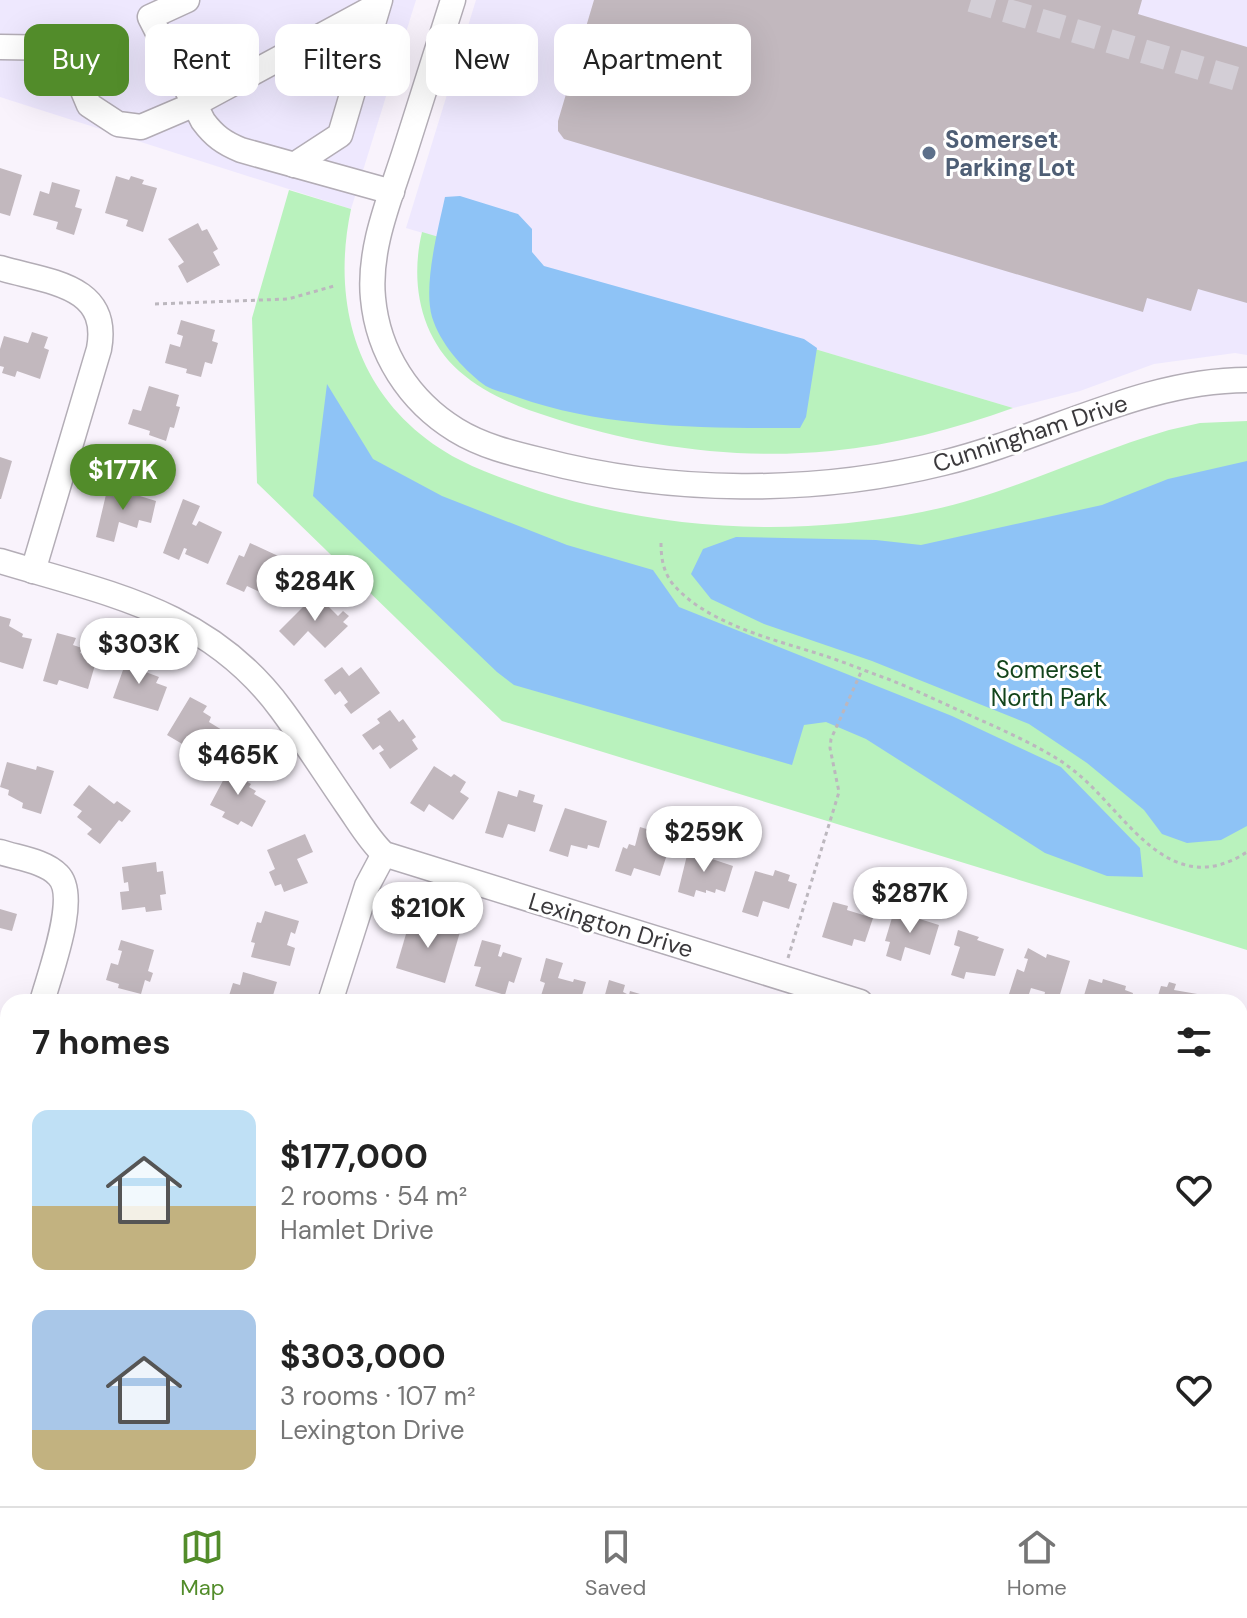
<!DOCTYPE html>
<meta charset="utf-8">
<style>
body{margin:0;font-family:"DM Sans",sans-serif;background:#f2f2f2;color:#222;height:100vh;display:flex;flex-direction:column;font-size:30px;white-space:nowrap}
*{box-sizing:border-box;margin:0}
p{font-size:26px;color:#767676}
.icon{flex:none;width:44px;height:44px;fill:none;stroke:currentColor;stroke-width:2;stroke-linecap:round;stroke-linejoin:round}
.map{position:relative;flex:1;overflow:hidden}
.details{position:absolute;left:0px;top:994px;width:1248px;height:512px;display:flex;flex-direction:column;background:#fff;border-radius:24px 24px 0 0;box-shadow:0 8px 32px #0002}
.details>*{flex:none}
.top-card{position:absolute;left:24px;top:24px;width:800px;height:72px;display:flex;gap:16px}
.price{position:absolute;translate:-50% -68px;padding:0 18px;border-radius:28px;background:#fff;color:#222;font-size:26px;line-height:52px;filter:drop-shadow(0 2px 4px #0008)}
.price::after{content:'';position:absolute;left:50%;top:48px;width:24px;height:18px;margin-left:-12px;background:inherit;clip-path:polygon(0 0,100% 0,50% 100%)}
.price.selected{background:#528c2a;color:#fff}
ul{padding:0;list-style:none}
li{display:flex;align-items:center;gap:24px;height:200px;padding:0 32px}
li span{display:grid;place-items:center;flex:none;width:224px;height:160px;border-radius:16px;color:#555}
li>.icon{margin-inline-start:auto}
span .icon{width:96px;height:96px;fill:#fffc;stroke-width:1}
li b{font-size:34px}
h2{display:flex;justify-content:space-between;align-items:center;height:96px;padding:0 32px;font-size:34px}
.pill{padding:0 28px;border-radius:16px;background:#fff;box-shadow:0 8px 32px #0002;font-size:28px;line-height:72px}
.pill.selected{background:#528c2a;color:#fff}
.menu{display:flex;justify-content:space-around;align-items:center;height:112px;border-top:2px solid #e0e0e0;background:#fff;font-size:22px;color:#767676}
.menu a{display:grid;justify-items:center;gap:4px}
.menu .selected{color:#528c2a}
.map>svg:first-child{display:block}
.commercial{fill:#eee8fe}
.green{fill:#b9f2bd}
.water{fill:#8ec3f6}
.building{fill:#c2b8be}
.lines{fill:none;stroke-linecap:round;stroke-linejoin:round}
.minor-tunnel{stroke:#d3ced6;stroke-width:24;stroke-dasharray:24 12;stroke-linecap:butt}
.minor-casing{stroke:#b3adb6;stroke-width:27}
.major-casing{stroke:#b3adb6;stroke-width:35}
.path{stroke:#bcb7be;stroke-width:3;stroke-dasharray:4 4;stroke-linecap:butt}
.minor{stroke:#fff;stroke-width:24}
.major{stroke:#fff;stroke-width:32}
.service-dot{fill:#5c6f8a;stroke:#fff;stroke-width:3}
.labels{text-anchor:middle;dominant-baseline:central;stroke-width:6;stroke-linejoin:round;paint-order:stroke}
.service-label{font-size:24px;font-weight:bold;fill:#4e5e75;stroke:#fff;text-anchor:start}
.street-label{font-size:24px;fill:#3b393c;stroke:#fff}
.park-label{font-size:24px;fill:#12441b;stroke:#fff}
</style>
<div class="map">
<svg width="1247" height="1506" viewBox="0 0 1247 1506">
<rect width="100%" height="100%" fill="#f9f3fc"/>
<g class="commercial">
<polygon points="0,0 416,0 351,209 0,97"/>
<polygon points="476,0 1247,0 1247,355 1235,353 1154,364 1080,391 1013,408 406,228"/>
</g>
<g class="green">
<path d="M289,190L351,209C329,313 363,409 460,460C485,473 513,482 539,491C663,531 795,537 922,512C1008,495 1086,454 1169,430L1200,423L1247,421V950L502,721L257,483L252,318Z"/>
<path d="M422,232L1013,408C954,429 894,445 831,451C736,460 641,447 550,417C518,407 485,394 459,371C420,336 410,282 422,232Z"/>
</g>
<g class="water">
<path d="M460,196L518,214L532,229V252L544,266L804,339L817,348L806,417L800,428C706,428 607,429 517,397C507,393 492,391 483,384C462,368 440,343 432,317C423,285 438,230 445,197Z"/>
<polygon points="327,384 373,459 442,496 567,545 653,570 679,607 952,716 1061,767 1140,848 1143,877 1107,876 1045,853 866,739 826,722 804,725 792,765 514,685 497,672 313,496"/>
<polygon points="1247,461 1247,826 1221,840 1187,843 1162,834 1144,810 1087,763 1029,724 872,661 764,624 711,599 691,574 703,549 736,537 876,540 921,545 1102,505 1168,479"/>
</g>
<g class="building">
<polygon points="594,0 1142,0 1138,14 1247,47 1247,303 1198,289 1191,311 1147,298 1143,312 564,139 558,131 558,121"/>
<polygon points="0,168 22,175 10,216 0,213"/>
<polygon points="116,176 129,180 131,176 144,180 142,184 157,188 143,232 126,226 128,220 105,213"/>
<polygon points="52,182 80,190 75,207 82,209 74,235 56,229 58,222 33,215 40,191 49,194"/>
<polygon points="198,223 202,231 207,229 218,249 213,252 220,265 187,283 178,266 184,262 168,239"/>
<polygon points="181,320 215,330 212,341 218,343 212,364 205,362 201,377 186,373 187,369 165,363 170,344 180,347 183,336 177,334"/>
<polygon points="32,332 48,337 44,348 49,350 40,379 17,371 15,377 2,373 4,367 0,366 0,349 4,336 28,343"/>
<polygon points="149,386 179,395 176,406 180,407 174,428 170,427 166,441 149,435 150,431 128,424 133,409 141,411"/>
<polygon points="0,457 12,461 1,499 0,499"/>
<polygon points="108,486 156,501 151,523 139,520 137,528 119,522 114,542 96,537"/>
<polygon points="183,499 200,506 192,524 196,526 199,521 222,532 208,564 185,554 187,549 184,548 179,560 163,553"/>
<polygon points="250,543 289,561 272,598 247,586 244,592 226,584 239,555 244,557"/>
<polygon points="316,594 319,598 324,594 327,598 324,602 338,616 343,611 349,616 343,622 348,626 325,648 308,631 294,646 279,631"/>
<polygon points="0,616 11,619 9,626 23,634 22,637 32,639 23,669 0,662"/>
<polygon points="57,633 76,638 73,645 82,648 80,653 97,658 88,689 59,680 57,685 43,681"/>
<polygon points="128,656 146,663 143,671 159,677 156,683 167,687 158,711 113,698"/>
<polygon points="342,667 349,676 361,667 380,693 351,714 344,705 348,702 340,691 335,695 324,680"/>
<polygon points="190,697 207,706 203,712 211,717 209,722 227,733 212,758 186,742 184,745 167,735"/>
<polygon points="390,710 399,722 403,719 416,737 412,740 418,749 390,769 379,753 384,750 380,745 373,750 362,735 380,723 377,719"/>
<polygon points="234,760 250,769 244,780 251,784 249,787 256,791 254,794 266,801 252,827 241,821 238,825 222,817 225,812 210,805"/>
<polygon points="7,762 36,770 37,766 54,771 41,814 22,808 23,803 8,795 9,790 0,787"/>
<polygon points="434,766 451,777 454,774 466,782 460,792 469,798 453,820 429,804 424,812 410,803"/>
<polygon points="89,785 114,804 117,801 131,811 122,822 119,820 100,844 87,834 92,829 77,817 82,811 73,805"/>
<polygon points="519,790 535,795 533,802 543,805 535,832 508,824 503,838 485,833 498,791 517,797"/>
<polygon points="565,808 607,821 599,848 588,845 587,849 571,845 568,857 549,851"/>
<polygon points="640,827 653,831 651,836 671,842 660,876 634,868 631,876 615,871 623,847 627,849 629,844 635,846"/>
<polygon points="305,834 313,852 297,859 308,883 284,892 281,884 275,886 269,872 275,869 267,850"/>
<polygon points="689,847 707,853 706,857 733,866 725,892 716,889 715,893 706,890 706,893 696,890 694,897 678,892"/>
<polygon points="156,862 157,872 163,871 166,894 160,895 162,910 146,912 145,907 122,910 120,892 129,891 128,882 124,883 122,867"/>
<polygon points="775,870 790,875 788,881 797,884 789,909 763,901 758,917 742,912 755,871 773,876"/>
<polygon points="833,902 848,906 847,910 873,918 865,942 854,939 852,946 822,937"/>
<polygon points="0,909 17,914 12,931 0,928"/>
<polygon points="265,911 299,921 295,934 291,932 287,945 295,948 290,966 251,957 255,943 251,942 257,922 261,923"/>
<polygon points="894,911 939,925 930,955 905,947 901,961 886,956 890,942 885,941"/>
<polygon points="411,917 460,932 445,983 396,968"/>
<polygon points="958,930 979,937 977,940 1004,949 995,976 966,972 964,979 951,975 960,947 954,945"/>
<polygon points="121,940 154,950 148,971 153,973 150,982 145,980 141,994 118,988 119,984 106,980 111,963 118,965 122,951 118,950"/>
<polygon points="482,940 501,945 498,956 501,957 503,952 522,958 514,983 509,981 505,995 475,986 481,967 474,966"/>
<polygon points="1028,948 1046,958 1047,954 1070,961 1058,1001 1044,997 1045,992 1031,988 1027,1000 1009,994 1017,969 1024,972 1028,959 1024,958"/>
<polygon points="546,958 563,963 558,978 573,982 574,979 586,982 580,1002 539,1002 545,983 540,981"/>
<polygon points="243,972 277,982 271,1002 227,1002 233,983 240,985"/>
<polygon points="1089,979 1102,983 1103,979 1126,986 1125,990 1133,993 1131,1002 1082,1002"/>
<polygon points="609,980 625,985 623,992 629,995 630,991 650,997 649,1002 603,1002"/>
<polygon points="1169,982 1176,984 1174,990 1203,995 1201,1002 1156,1002 1161,986 1167,987"/>
<polygon points="0,1235 8,1237 8,1261 0,1259"/>
<polygon points="0,1473 8,1476 8,1498 24,1498 28,1506 0,1506"/>
<polygon points="702,1498 751,1498 749,1506 725,1503 724,1505"/>
<polygon points="766,1498 810,1498 807,1506 764,1506"/>
</g>
<g class="lines">
<polyline class="minor-tunnel" points="971,0 1247,82"/>
<g class="minor-casing">
<g id="minor">
<path d="M187,0L150,17L203,121C214,136 224,143 241,150L392,192"/>
<path d="M453,0C437,49 422,99 406,148C391,196 368,247 373,298C378,353 409,401 456,430C482,446 511,453 540,460C670,494 813,495 943,463C1045,438 1142,380 1247,380"/>
<polyline points="0,47 65,48 89,105 118,124 141,127 195,104 378,5"/>
<polyline points="294,165 340,135 380,0"/>
<path d="M0,268C47,282 111,284 99,349L33,571"/>
<path d="M0,561C109,594 209,611 281,709C304,740 325,773 347,805C359,822 369,840 384,854L860,1002"/>
<path d="M0,852C18,858 45,861 58,875C80,896 49,975 42,1002"/>
<polyline points="330,1002 367,886 384,854"/>
<polyline points="1240,1120 1247,1121"/>
<polyline points="1240,1433 1247,1436"/>
<polyline points="518,1498 546,1506"/>
</g>
</g>
<g class="major-casing">
<g id="major">
<polyline points="1240,1206 1247,1182"/>
<polyline points="1240,1330 1247,1307"/>
<polyline points="1151,1506 1153,1498"/>
<polyline points="1186,1506 1188,1498"/>
</g>
</g>
<g class="path">
<polyline points="155,304 288,299 334,286"/>
<path d="M661,543C661,557 663,571 672,583C705,623 772,639 819,654C842,661 865,671 888,679C923,693 959,711 994,726C1023,740 1053,753 1078,774C1128,816 1170,902 1247,852"/>
<polyline points="788,958 839,792 830,748 831,739 862,670"/>
<polyline points="0,1319 8,1321"/>
<polyline points="0,1431 8,1445"/>
<polyline points="36,1498 40,1506"/>
</g>
<use href="#minor" class="minor"/>
<use href="#major" class="major"/>
</g>
<circle class="service-dot" cx="929" cy="153" r="8"/>
<g class="labels">
<g class="service-label">
<text x="945" y="139">Somerset<tspan x="945" dy="28">Parking Lot</tspan></text>
</g>
<g class="street-label">
<text transform="translate(1030 433) rotate(-18)">Cunningham Drive</text>
<text transform="translate(611 925) rotate(17)">Lexington Drive</text>
</g>
<g class="park-label">
<text x="1049" y="669">Somerset<tspan x="1049" dy="28">North Park</tspan></text>
</g>
</g>
</svg>
<b class="price selected" style="left:123px;top:512px">$177K</b>
<b class="price" style="left:315px;top:623px">$284K</b>
<b class="price" style="left:139px;top:686px">$303K</b>
<b class="price" style="left:238px;top:797px">$465K</b>
<b class="price" style="left:704px;top:874px">$259K</b>
<b class="price" style="left:910px;top:935px">$287K</b>
<b class="price" style="left:428px;top:950px">$210K</b>
<div class="top-card">
<a class="pill selected">Buy</a>
<a class="pill">Rent</a>
<a class="pill">Filters</a>
<a class="pill">New</a>
<a class="pill">Apartment</a>
</div>
<section class="details">
<h2>7 homes<svg class="icon" aria-label="filters" viewBox="0 0 24 24"><path d="M4 7h16M4 17h16"/><circle cx="9" cy="7" r="2"/><circle cx="15" cy="17" r="2"/></svg></h2>
<ul>
<li><span style="background:linear-gradient(#bfe0f5 60%,#c2b280 0)"><svg class="icon" aria-label="home" viewBox="0 0 24 24"><path d="M3 11l9-7 9 7M6 9v11h12V9"/></svg></span><div><b>$177,000</b><p>2 rooms · 54 m²</p><p>Hamlet Drive</p></div><svg class="icon" aria-label="heart" viewBox="0 0 24 24"><path d="M12 20l-8-8c-3-5 5-10 8-4 3-6 11-1 8 4z"/></svg></li>
<li><span style="background:linear-gradient(#a9c7e8 75%,#c2b280 0)"><svg class="icon" aria-label="home" viewBox="0 0 24 24"><path d="M3 11l9-7 9 7M6 9v11h12V9"/></svg></span><div><b>$303,000</b><p>3 rooms · 107 m²</p><p>Lexington Drive</p></div><svg class="icon" aria-label="heart" viewBox="0 0 24 24"><path d="M12 20l-8-8c-3-5 5-10 8-4 3-6 11-1 8 4z"/></svg></li>
</ul>
</section>
</div>
<nav class="menu">
<a class="selected"><svg class="icon" aria-label="map" viewBox="0 0 24 24"><path d="M3 6l6-2 6 2 6-2v14l-6 2-6-2-6 2zM9 4v14M15 6v14"/></svg>Map</a>
<a><svg class="icon" aria-label="saved" viewBox="0 0 24 24"><path d="M7 4h10v16l-5-4-5 4z"/></svg>Saved</a>
<a><svg class="icon" aria-label="home" viewBox="0 0 24 24"><path d="M3 11l9-7 9 7M6 9v11h12V9"/></svg>Home</a>
</nav>
